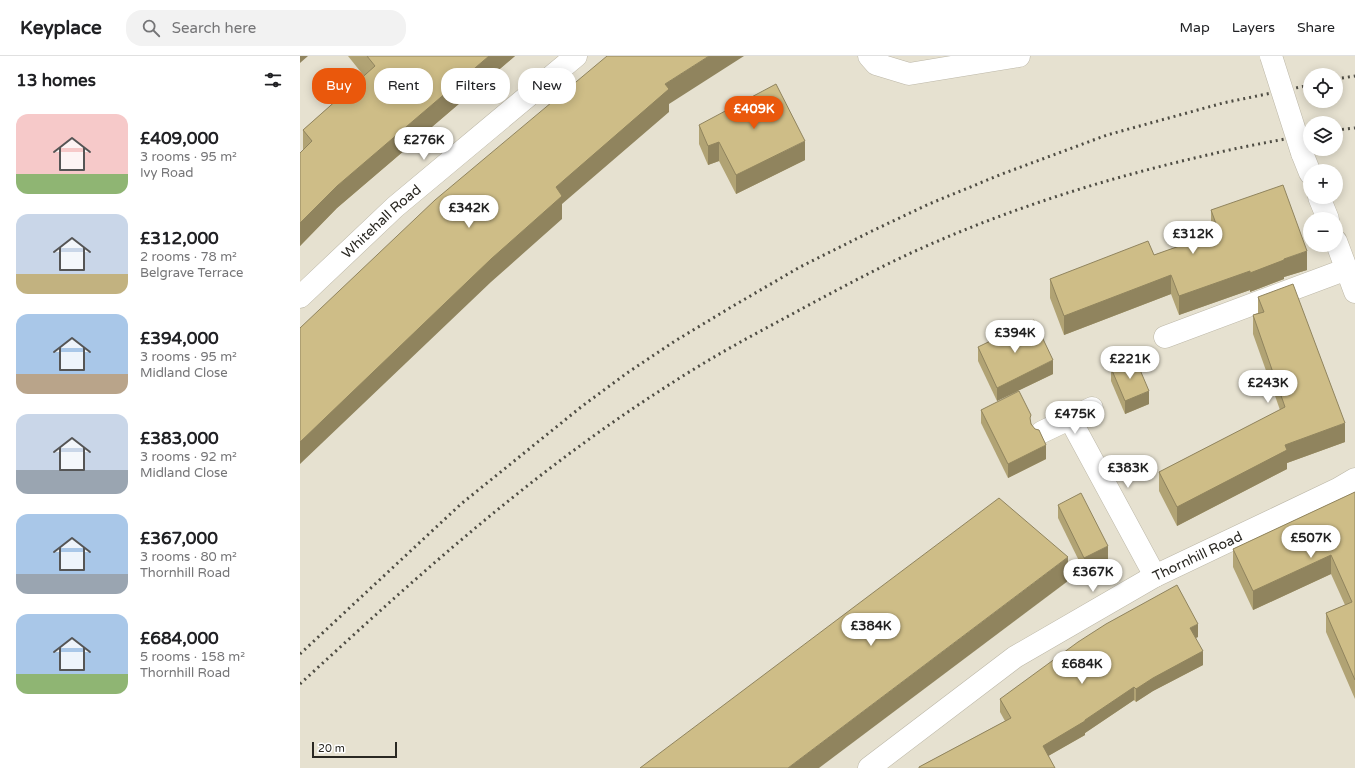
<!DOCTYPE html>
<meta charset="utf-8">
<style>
body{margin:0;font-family:"Varela Round",sans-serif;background:#f2f2f2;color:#202124;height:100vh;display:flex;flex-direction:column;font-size:15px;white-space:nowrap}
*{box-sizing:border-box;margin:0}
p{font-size:13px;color:#757577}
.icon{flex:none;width:22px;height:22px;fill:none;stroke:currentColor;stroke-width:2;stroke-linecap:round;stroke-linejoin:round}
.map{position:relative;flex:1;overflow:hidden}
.panel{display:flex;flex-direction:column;background:#fff;width:300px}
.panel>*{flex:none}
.guide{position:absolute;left:12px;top:12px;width:380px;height:36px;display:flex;gap:8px}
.buttons{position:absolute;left:1003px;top:12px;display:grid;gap:8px}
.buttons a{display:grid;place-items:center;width:40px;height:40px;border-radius:50%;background:#fff;box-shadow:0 2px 10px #0003;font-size:20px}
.scale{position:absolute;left:12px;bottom:10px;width:85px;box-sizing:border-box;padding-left:4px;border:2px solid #2a2822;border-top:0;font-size:11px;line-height:14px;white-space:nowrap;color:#2a2822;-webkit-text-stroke:3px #fff;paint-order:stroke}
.price{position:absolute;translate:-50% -34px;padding:0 9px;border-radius:14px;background:#fff;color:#222;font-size:13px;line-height:26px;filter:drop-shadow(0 1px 2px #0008)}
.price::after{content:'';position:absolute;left:50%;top:24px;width:12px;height:9px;margin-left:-6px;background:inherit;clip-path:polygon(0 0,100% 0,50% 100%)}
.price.current{background:#ea580c;color:#fff}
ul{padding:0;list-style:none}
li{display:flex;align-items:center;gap:12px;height:100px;padding:0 16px}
li span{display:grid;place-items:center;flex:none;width:112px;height:80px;border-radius:12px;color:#555}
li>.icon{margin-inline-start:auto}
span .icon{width:48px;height:48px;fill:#fffc;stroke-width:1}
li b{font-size:17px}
h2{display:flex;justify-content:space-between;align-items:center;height:48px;padding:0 16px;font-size:17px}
.pill{padding:0 14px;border-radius:16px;background:#fff;box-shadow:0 2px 10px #0003;font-size:14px;line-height:36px}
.pill.current{background:#ea580c;color:#fff}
header{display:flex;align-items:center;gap:24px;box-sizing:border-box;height:56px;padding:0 20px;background:#fff;border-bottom:1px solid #e0e0e0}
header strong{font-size:19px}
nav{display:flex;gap:22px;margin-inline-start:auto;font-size:14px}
.search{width:280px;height:36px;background:#f2f2f2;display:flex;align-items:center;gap:10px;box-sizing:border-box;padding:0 14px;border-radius:16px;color:#757577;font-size:15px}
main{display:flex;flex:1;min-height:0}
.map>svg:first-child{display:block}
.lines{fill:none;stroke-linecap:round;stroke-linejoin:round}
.street-casing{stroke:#bcb7a7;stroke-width:23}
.highway-casing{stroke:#bcb7a7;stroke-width:23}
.street{stroke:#fff;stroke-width:22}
.highway{stroke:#fff;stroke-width:22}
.rail{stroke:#4f4d44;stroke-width:3;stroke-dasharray:2 4;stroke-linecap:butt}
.highway-bridge-casing{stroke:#bcb7a7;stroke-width:23;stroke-linecap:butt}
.highway-bridge{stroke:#fff;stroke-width:22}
.wall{fill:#b1a374}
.shaded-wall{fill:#90845e}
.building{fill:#cebd87;stroke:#90845e}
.labels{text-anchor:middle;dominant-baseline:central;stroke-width:4;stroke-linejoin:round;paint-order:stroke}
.street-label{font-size:14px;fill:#2a2822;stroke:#fff}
</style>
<header>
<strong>Keyplace</strong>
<div class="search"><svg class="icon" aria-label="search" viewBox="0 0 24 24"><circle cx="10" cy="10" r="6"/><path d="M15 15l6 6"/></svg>Search here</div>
<nav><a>Map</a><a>Layers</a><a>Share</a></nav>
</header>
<main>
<section class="panel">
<h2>13 homes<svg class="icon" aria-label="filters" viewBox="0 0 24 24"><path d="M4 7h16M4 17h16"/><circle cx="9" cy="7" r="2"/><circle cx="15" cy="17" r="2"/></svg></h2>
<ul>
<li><span style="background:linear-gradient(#f6c9c9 75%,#8fb573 0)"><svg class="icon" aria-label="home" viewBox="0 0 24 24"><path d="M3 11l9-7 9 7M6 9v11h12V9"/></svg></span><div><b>£409,000</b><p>3 rooms · 95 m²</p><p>Ivy Road</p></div></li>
<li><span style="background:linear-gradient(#c9d6e8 75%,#c2b280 0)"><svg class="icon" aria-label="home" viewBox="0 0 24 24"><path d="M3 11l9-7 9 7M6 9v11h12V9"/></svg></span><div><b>£312,000</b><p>2 rooms · 78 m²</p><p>Belgrave Terrace</p></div></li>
<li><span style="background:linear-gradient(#a9c7e8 75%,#b9a48a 0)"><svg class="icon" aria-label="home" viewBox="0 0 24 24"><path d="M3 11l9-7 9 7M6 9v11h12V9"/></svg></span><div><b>£394,000</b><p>3 rooms · 95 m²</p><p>Midland Close</p></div></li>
<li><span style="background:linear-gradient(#c9d6e8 70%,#9aa5b1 0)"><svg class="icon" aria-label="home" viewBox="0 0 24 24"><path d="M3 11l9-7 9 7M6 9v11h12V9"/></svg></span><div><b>£383,000</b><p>3 rooms · 92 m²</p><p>Midland Close</p></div></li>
<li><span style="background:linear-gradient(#a9c7e8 75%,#9aa5b1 0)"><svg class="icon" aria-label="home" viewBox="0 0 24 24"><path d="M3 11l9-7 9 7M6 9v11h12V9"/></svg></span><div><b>£367,000</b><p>3 rooms · 80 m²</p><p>Thornhill Road</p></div></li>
<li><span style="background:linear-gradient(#a9c7e8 75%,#8fb573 0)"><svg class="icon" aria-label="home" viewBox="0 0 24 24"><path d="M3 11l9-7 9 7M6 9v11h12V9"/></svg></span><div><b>£684,000</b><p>5 rooms · 158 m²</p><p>Thornhill Road</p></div></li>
</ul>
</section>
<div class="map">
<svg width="1055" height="712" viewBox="0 0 1055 712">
<rect width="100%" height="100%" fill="#e6e1d0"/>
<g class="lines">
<g class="street-casing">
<g id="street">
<polyline points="569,0 576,8 609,18 719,0"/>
<path id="s1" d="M0,241L95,151L276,0"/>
<polyline points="865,281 1047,213"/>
<polyline points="770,363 855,520"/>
<polyline points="742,376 792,352"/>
<path id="s2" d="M569,712L715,601L855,520L1038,433L1055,423"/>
</g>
</g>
<g class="highway-casing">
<g id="highway">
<polyline points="1002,97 1010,117"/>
<polyline points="1019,141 1028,163"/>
<polyline points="1036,185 1055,236"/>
</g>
</g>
<use href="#street" class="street"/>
<use href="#highway" class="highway"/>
<g class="rail">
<polyline points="1036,23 1055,20"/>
<polyline points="1036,74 1055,72"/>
<polyline points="0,598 161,448 281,351 327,317 375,285 433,250 500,211 572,175 629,148 702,118 807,79 923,47 1010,29"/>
<path d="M0,628C89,546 179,464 277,392C319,361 364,331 409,304C441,285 474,268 507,250C550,227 593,204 638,185C726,147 819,119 912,98C944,90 977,85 1010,78"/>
</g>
<g class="highway-bridge-casing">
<polyline id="highway-bridge" points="971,0 1002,97"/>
</g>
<use href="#highway-bridge" class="highway-bridge"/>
</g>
<g class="wall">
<polygon points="48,0 215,0 37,152 0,190 0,97 3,94 3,74 64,20"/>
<polygon points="399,69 505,104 436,138 419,105 408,109 399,88"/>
<polygon points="911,154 1007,214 984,221 984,223 950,236 950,234 879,259 871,238 764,279 750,242 750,223 854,199 913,178 911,173"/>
<polygon points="958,241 1045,386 987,407 987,413 877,470 859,435 859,416 980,354 953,278 953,259 958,257"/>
<polygon points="678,291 753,318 697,345 678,305"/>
<polygon points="811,312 849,348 825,358 811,325"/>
<polygon points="681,354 731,367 746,403 708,422 681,367"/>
<polygon points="1055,436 1055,643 1026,576 1026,557 1045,549 1031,518 953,554 933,511 933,493"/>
<polygon points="758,449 808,503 784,515 758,462"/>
<polygon points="898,581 896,582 903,609 853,635 836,646 834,644 785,677 785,679 748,700 755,712 619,712 619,711 705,665 700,656 700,643"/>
</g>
<g class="shaded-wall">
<polygon points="0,0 8,0 0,7"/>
<polygon points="189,0 215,0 37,152 0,190 0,167 37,130"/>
<polygon points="409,0 444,0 369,48 369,56 262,148 262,163 191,226 0,408 0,386 256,131 365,28"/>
<polygon points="505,85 505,104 436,138 436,119"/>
<polygon points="419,86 419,105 408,109 408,90"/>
<polygon points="1007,195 1007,214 984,221 984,223 950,236 950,217 984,203"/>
<polygon points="950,215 950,234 879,259 879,240"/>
<polygon points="871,219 871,238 764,279 764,260"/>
<polygon points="753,304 753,318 697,345 697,332"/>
<polygon points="849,335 849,348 825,358 825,345"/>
<polygon points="1045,367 1045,386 987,407 987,413 877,470 877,451 985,389"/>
<polygon points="746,389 746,403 708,422 708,408"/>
<polygon points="808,490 808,503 784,515 784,502"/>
<polygon points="1031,499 1031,518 953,554 953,535"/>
<polygon points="768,501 768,525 519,712 488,712"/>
<polygon points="898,568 898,581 890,585 890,572"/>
<polygon points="903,595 903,609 853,635 836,646 836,633 853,622"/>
<polygon points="834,631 834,644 785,677 785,679 743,703 743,690 785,664"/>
</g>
<g class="building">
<polygon points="67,0 189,0 37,130 0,167 0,97 12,85 3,74 75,10"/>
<polygon points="307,0 409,0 365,28 369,33 256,131 262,140 191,203 0,386 0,272 135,144"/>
<polygon points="476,28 505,85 436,119 419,86 408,90 399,69"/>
<polygon points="983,129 1007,195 984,203 984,204 950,217 950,215 879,240 871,219 764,260 750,223 848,185 854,199 919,176 911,154"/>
<polygon points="993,228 1045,367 985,389 987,394 877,451 859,416 985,351 953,259 964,256 958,241"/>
<polygon points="734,264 753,304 697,332 678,291"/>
<polygon points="835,302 849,335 825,345 811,312"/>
<polygon points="719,335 731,359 730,362 731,368 735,373 739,374 746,389 708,408 681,354"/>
<polygon points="1055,436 1055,624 1026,557 1052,546 1031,499 953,535 933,493"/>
<polygon points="781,437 808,490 784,502 758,449"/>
<polygon points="699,442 768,501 488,712 340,712"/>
<polygon points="877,529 898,568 890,572 903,595 853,622 836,633 834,631 785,664 785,665 743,690 755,712 619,712 619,711 711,662 700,643 778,586 806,568"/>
</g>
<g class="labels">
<g class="street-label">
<text stroke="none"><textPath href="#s1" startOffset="111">Whitehall Road</textPath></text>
<text stroke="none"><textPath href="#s2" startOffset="392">Thornhill Road</textPath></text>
</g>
</g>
</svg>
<div class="buttons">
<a><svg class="icon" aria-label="locate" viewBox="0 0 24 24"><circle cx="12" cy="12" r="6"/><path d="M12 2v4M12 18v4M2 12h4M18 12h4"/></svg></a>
<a><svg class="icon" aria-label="layers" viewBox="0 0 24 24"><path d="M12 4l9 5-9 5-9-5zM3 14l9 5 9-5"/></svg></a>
<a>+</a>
<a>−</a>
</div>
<div class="scale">20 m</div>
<b class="price current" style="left:454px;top:74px">£409K</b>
<b class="price" style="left:124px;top:105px">£276K</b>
<b class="price" style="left:169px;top:173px">£342K</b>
<b class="price" style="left:893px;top:199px">£312K</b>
<b class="price" style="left:715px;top:298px">£394K</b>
<b class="price" style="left:830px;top:324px">£221K</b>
<b class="price" style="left:968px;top:348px">£243K</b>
<b class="price" style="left:775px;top:379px">£475K</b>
<b class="price" style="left:828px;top:433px">£383K</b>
<b class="price" style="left:1011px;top:503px">£507K</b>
<b class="price" style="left:793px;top:537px">£367K</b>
<b class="price" style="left:571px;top:591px">£384K</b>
<b class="price" style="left:782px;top:629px">£684K</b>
<div class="guide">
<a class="pill current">Buy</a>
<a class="pill">Rent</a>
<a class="pill">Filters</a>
<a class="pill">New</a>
</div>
</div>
</main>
